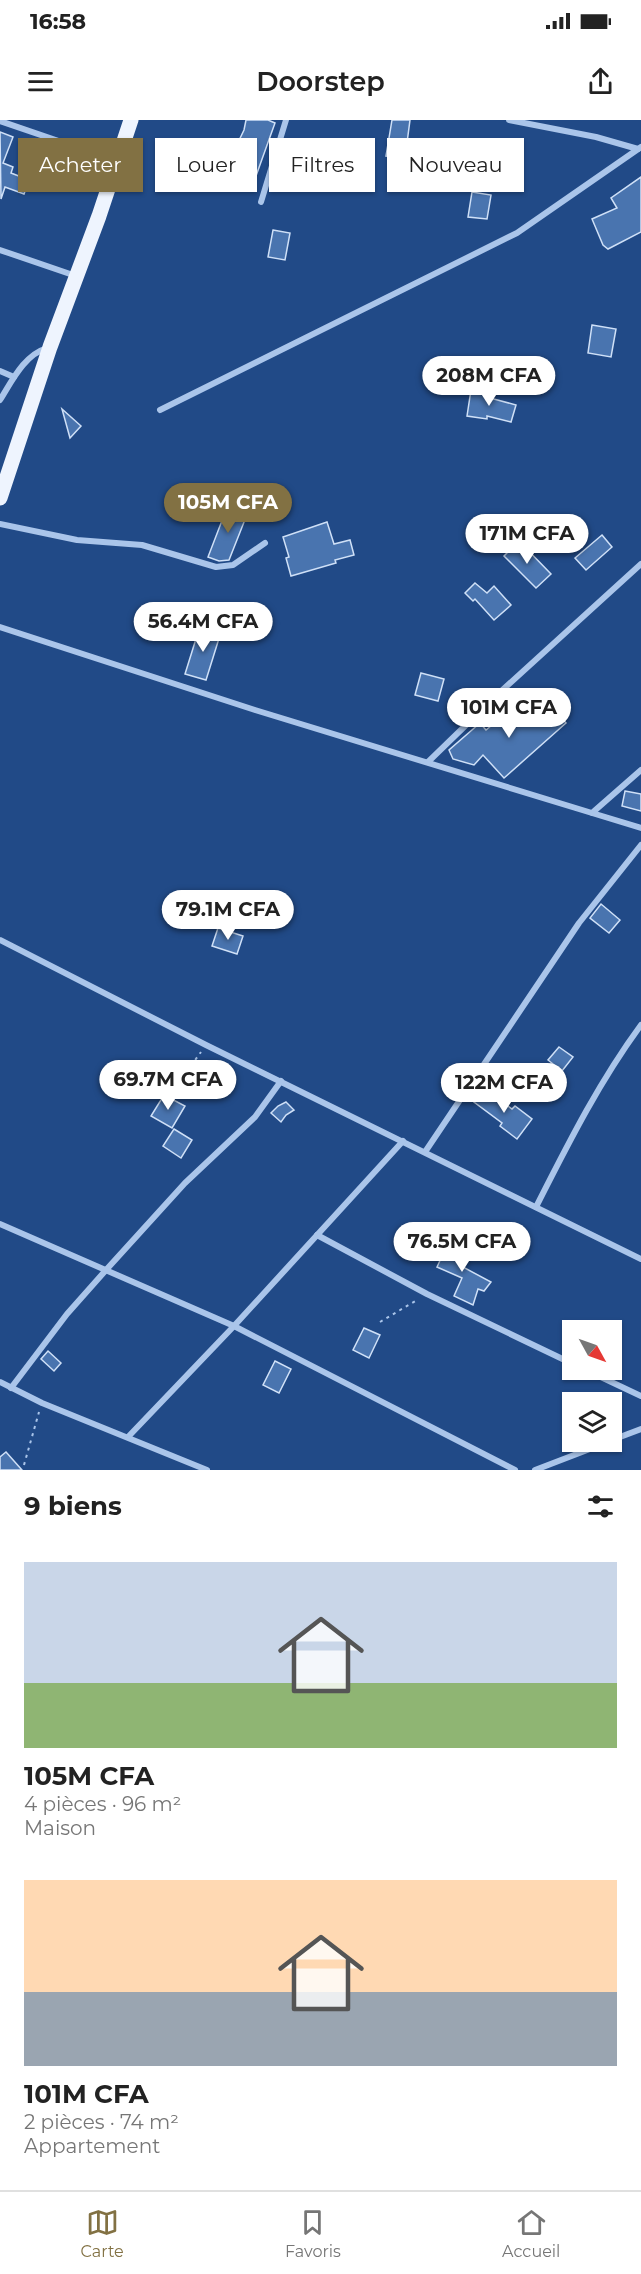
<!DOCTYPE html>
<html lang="fr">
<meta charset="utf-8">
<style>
body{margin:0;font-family:Montserrat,sans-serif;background:#f6f6f6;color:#222;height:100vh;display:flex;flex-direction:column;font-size:22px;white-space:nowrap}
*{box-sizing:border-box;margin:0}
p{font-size:20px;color:#767676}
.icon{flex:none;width:33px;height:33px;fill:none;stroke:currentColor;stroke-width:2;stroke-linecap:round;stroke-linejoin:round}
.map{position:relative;height:1350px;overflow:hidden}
.drawer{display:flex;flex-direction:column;background:#fff;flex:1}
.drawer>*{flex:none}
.hud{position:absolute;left:18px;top:18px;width:606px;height:54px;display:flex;gap:12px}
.needle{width:39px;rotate:130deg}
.buttons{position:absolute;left:562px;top:1200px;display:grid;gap:12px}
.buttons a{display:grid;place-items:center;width:60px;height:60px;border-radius:0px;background:#fff;box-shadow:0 2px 4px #0004;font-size:30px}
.price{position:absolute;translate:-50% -51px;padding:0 14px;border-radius:21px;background:#fff;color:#222;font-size:20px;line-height:39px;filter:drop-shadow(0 2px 3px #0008)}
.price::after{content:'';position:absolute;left:50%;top:36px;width:18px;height:14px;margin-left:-9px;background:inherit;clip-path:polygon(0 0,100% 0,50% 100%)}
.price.selected{background:#827143;color:#fff}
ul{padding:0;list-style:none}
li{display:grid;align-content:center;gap:12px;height:318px;padding:0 24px}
li span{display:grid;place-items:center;height:186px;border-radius:0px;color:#555}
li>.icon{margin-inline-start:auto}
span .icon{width:108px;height:108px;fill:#fffc;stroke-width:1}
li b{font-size:26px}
h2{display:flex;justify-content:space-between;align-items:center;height:72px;padding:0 24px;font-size:26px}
.tag{padding:0 21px;border-radius:0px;background:#fff;box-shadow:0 2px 4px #0004;font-size:21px;line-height:54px}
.tag.selected{background:#827143;color:#fff}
.status{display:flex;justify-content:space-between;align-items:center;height:42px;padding:0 30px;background:#fff;direction:ltr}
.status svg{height:16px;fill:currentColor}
header{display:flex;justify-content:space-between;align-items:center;height:78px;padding:0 24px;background:#fff;font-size:27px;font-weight:600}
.dock{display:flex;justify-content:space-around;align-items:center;height:84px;border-top:2px solid #e0e0e0;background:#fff;font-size:16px;color:#767676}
.dock a{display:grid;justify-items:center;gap:3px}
.dock .selected{color:#827143}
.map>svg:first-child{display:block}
.building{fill:#4974af;stroke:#cfe0f7;stroke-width:1.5}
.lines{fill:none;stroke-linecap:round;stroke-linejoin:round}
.path{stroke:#aac5ea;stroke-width:2;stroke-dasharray:3 4.5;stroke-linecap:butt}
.minor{stroke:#aac5ea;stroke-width:6}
.primary{stroke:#eef4fe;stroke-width:15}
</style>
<div class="status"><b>16:58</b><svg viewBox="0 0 49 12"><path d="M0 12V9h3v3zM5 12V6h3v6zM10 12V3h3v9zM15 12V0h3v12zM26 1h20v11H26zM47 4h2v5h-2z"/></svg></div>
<header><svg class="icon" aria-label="menu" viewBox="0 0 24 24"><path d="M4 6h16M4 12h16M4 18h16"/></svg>Doorstep<svg class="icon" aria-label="share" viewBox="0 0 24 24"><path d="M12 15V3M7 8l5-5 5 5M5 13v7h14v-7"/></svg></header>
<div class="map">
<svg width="641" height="1350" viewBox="0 0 641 1350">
<rect width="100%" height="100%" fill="#214a87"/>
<g class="building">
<polygon points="246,0 268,0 275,3 252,67 157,38 163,20 230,39 244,10"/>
<polygon points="392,0 410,0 405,38 386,36"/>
<polygon points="0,12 13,17 3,43 13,47 11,53 29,60 24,74 5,67 1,79"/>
<polygon points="641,57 641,112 608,129 603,125 592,99 617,88 611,78"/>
<polygon points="472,72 491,75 487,99 468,97"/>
<polygon points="273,110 290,113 285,140 268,137"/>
<polygon points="592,205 616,209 611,237 588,233"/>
<polygon points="471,270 491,274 490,278 516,285 511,302 487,296 487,299 467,296"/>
<polygon points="62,289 81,306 70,318"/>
<polygon points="228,385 248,392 229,440 219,441 208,437"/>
<polygon points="327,402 334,424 350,420 354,435 335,440 336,443 291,456 286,438 289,437 283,417"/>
<polygon points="602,415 612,427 586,450 575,438"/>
<polygon points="519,421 551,454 536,468 504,436"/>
<polygon points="475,463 487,473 494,466 511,485 494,500 475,479 473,481 465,473"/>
<polygon points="200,506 221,512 206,560 185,554"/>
<polygon points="421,553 444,559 438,581 415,575"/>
<polygon points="545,579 566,603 504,658 483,635 474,645 453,639 449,630 480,603 486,610 508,592 517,603"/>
<polygon points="625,671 641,674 641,691 622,686"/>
<polygon points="601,784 620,800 609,813 590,798"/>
<polygon points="218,808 243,816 237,834 212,826"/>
<polygon points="559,927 573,937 562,951 548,940"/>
<polygon points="484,968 512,989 515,986 532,999 517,1019 500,1006 502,1003 474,982"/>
<polygon points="164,975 185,986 172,1008 151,996"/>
<polygon points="286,982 294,990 286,995 281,1002 271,993 278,986"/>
<polygon points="174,1009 192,1020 181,1038 163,1026"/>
<polygon points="449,1121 468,1130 461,1146 491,1162 484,1171 478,1169 473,1185 454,1176 462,1158 437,1147"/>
<polygon points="364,1208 380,1215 369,1238 353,1230"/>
<polygon points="48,1231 61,1243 54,1251 41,1239"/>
<polygon points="275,1241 291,1249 279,1273 263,1265"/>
<polygon points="6,1332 22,1350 0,1350 0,1337"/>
</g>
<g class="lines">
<g class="path">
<polyline points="173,970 201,932"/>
<polyline points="380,1202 417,1180"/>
<polyline points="24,1345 39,1292"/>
</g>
<g class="minor">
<polyline points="509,0 596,17 638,29"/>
<polyline points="0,1 117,41"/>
<polyline points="261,82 286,0"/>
<polyline points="0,130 76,156"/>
<polyline points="0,251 14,257"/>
<path d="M0,280C12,261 24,235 47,228"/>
<polyline points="160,290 517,113 641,27"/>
<polyline points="0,404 77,420 142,425 216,447 233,445 265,423"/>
<polyline points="0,507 255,590 592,693 641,650"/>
<polyline points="428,642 497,575 641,444"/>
<polyline points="592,693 641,708"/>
<polyline points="0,820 206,925 641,1139"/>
<polyline points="425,1032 579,803 641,725"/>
<path d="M536,1087C568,1024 599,962 641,905"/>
<polyline points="0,1104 234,1206 515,1350"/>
<polyline points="317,1115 427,1174 573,1244"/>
<polyline points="586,1250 641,1276"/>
<polyline points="0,1262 42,1283 207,1350"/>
<polyline points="11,1268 67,1194 106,1150 185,1063 255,997 281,961"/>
<polyline points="128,1317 234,1206 403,1021"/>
<polyline points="612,1320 641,1309"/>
<polyline points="535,1350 608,1322"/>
</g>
<polyline class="primary" points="0,378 50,227 99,96 131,0"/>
</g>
</svg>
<div class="buttons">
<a><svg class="needle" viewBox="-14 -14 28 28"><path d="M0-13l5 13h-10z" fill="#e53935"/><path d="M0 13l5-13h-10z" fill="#767676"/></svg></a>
<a><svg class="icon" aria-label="layers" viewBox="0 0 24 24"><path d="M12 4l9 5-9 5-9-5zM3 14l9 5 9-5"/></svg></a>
</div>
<b class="price" style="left:489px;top:287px">208M CFA</b>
<b class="price selected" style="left:228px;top:414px">105M CFA</b>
<b class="price" style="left:527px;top:445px">171M CFA</b>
<b class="price" style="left:203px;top:533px">56.4M CFA</b>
<b class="price" style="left:509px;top:619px">101M CFA</b>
<b class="price" style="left:228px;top:821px">79.1M CFA</b>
<b class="price" style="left:168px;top:991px">69.7M CFA</b>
<b class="price" style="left:504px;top:994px">122M CFA</b>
<b class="price" style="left:462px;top:1153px">76.5M CFA</b>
<div class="hud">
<a class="tag selected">Acheter</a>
<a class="tag">Louer</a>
<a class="tag">Filtres</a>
<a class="tag">Nouveau</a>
</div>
</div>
<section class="drawer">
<h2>9 biens<svg class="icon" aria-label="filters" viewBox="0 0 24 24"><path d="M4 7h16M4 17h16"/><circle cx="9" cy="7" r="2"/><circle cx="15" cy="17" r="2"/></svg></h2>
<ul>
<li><span style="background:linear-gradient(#c9d6e8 65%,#8fb573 0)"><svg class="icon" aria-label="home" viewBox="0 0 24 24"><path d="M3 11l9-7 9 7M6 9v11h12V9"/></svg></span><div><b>105M CFA</b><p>4 pièces · 96 m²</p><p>Maison</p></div></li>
<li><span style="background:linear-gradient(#ffd9b3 60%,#9aa5b1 0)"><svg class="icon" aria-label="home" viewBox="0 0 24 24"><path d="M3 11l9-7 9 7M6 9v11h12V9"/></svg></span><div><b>101M CFA</b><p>2 pièces · 74 m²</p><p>Appartement</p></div></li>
</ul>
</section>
<nav class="dock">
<a class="selected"><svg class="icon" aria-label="map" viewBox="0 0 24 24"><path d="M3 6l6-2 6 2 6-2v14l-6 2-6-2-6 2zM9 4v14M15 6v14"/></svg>Carte</a>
<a><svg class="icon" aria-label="saved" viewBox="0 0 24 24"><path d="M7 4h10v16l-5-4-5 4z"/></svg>Favoris</a>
<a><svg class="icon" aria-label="home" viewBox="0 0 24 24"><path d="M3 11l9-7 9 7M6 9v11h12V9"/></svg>Accueil</a>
</nav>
